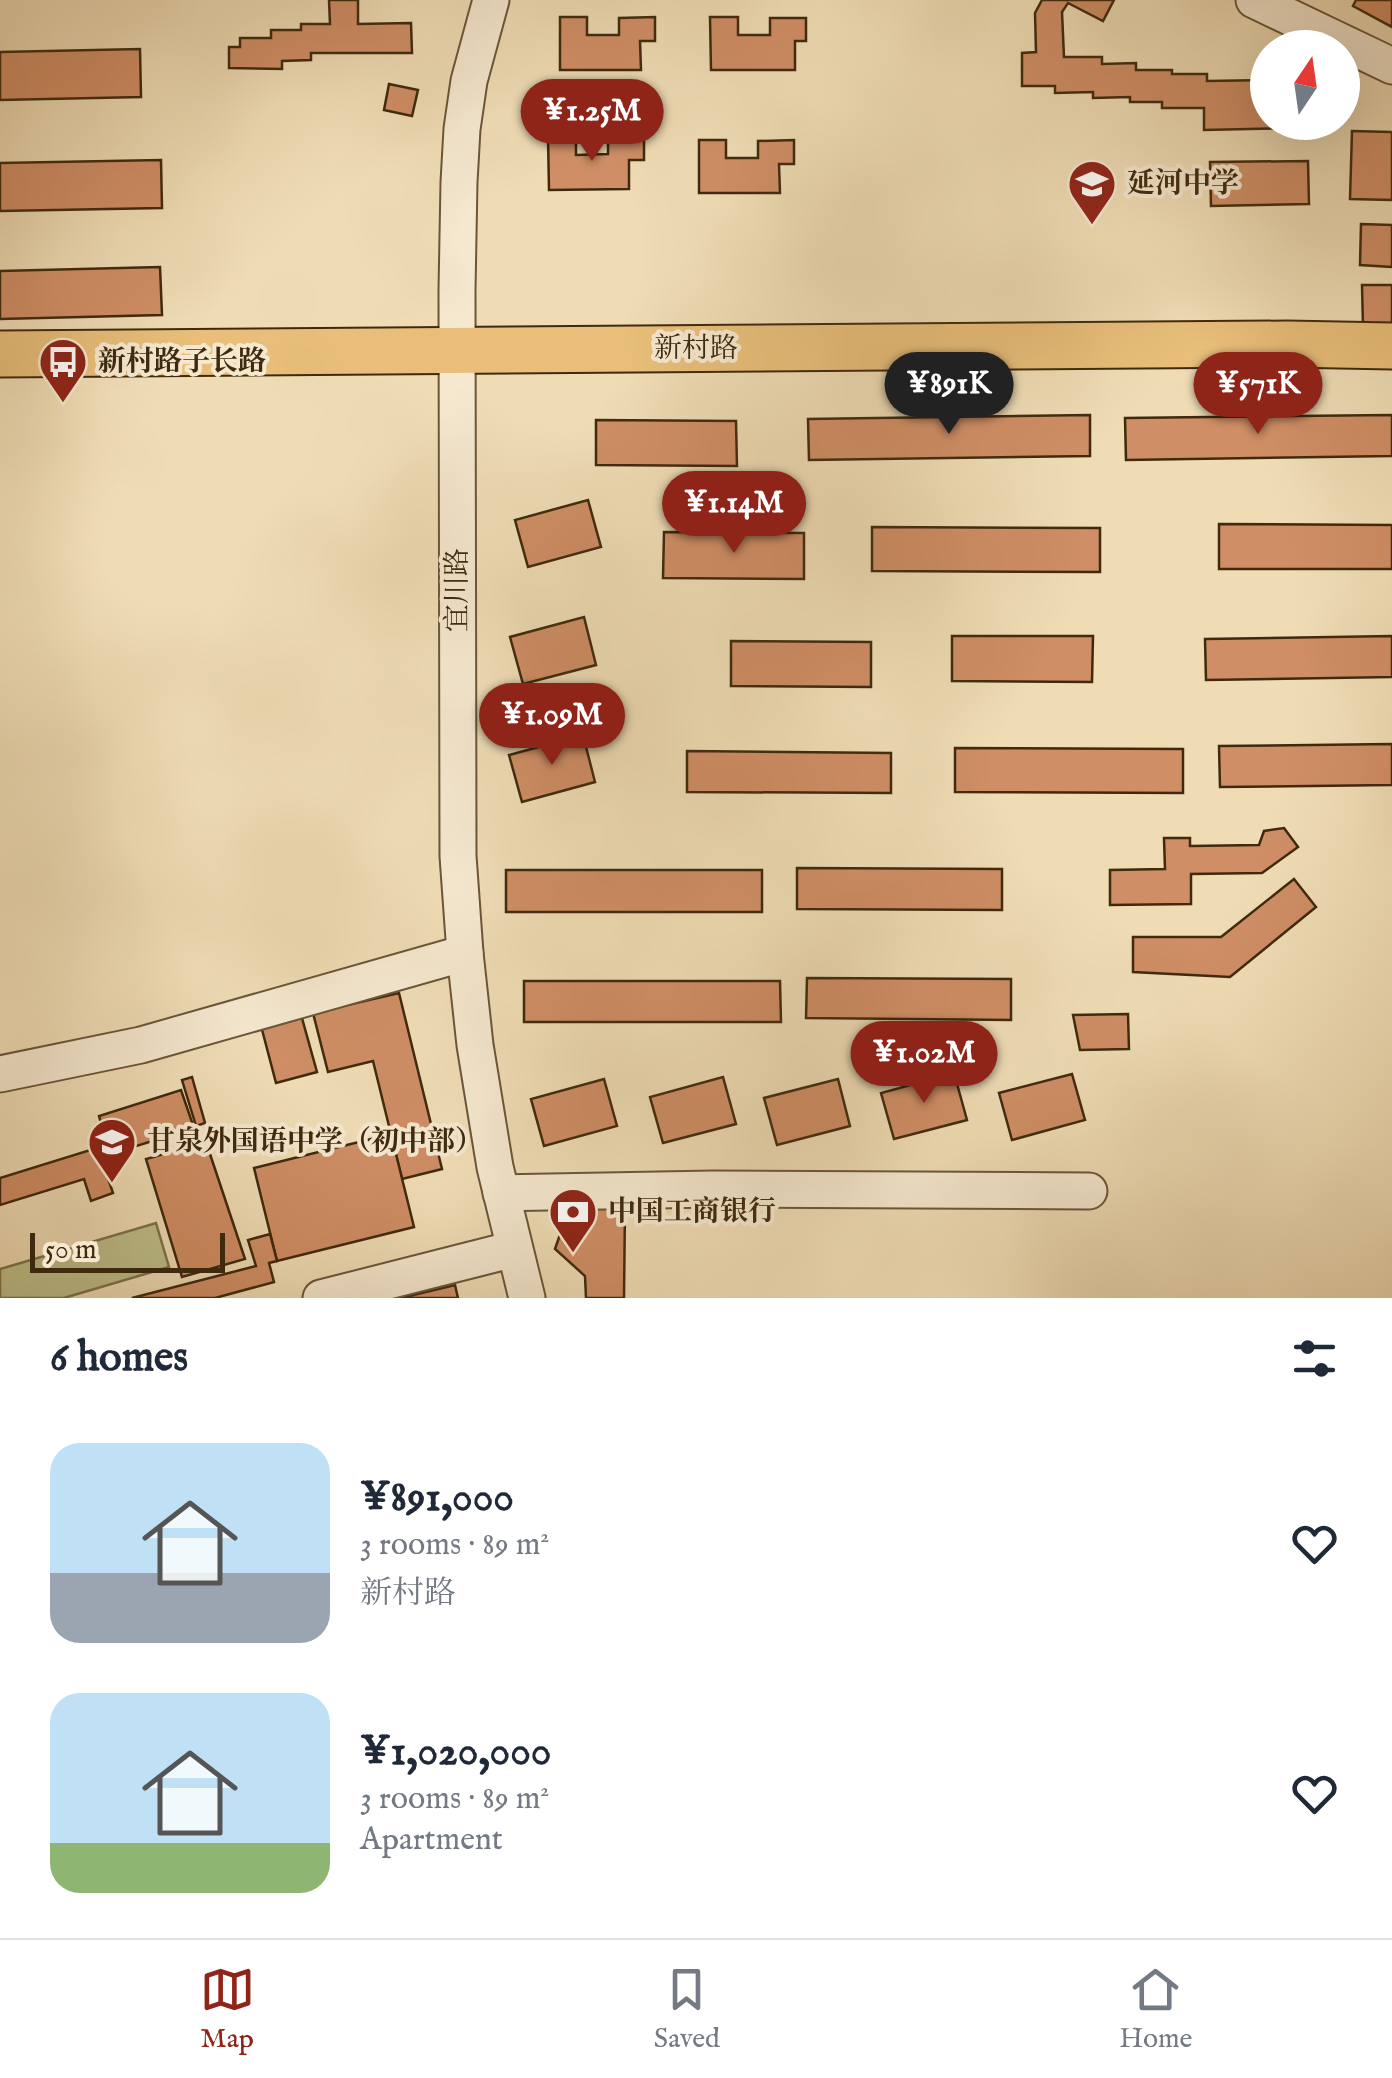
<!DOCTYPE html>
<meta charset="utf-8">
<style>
body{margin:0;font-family:"IM FELL English","Noto Serif SC",serif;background:#f6f6f7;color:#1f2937;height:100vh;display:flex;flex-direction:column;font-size:38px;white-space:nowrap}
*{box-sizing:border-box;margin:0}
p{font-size:32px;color:#747a83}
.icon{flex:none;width:55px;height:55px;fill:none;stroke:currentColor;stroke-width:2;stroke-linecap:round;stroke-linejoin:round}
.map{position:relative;height:1298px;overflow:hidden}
.sheet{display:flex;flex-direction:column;background:#fff;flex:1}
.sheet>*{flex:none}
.needle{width:65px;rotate:13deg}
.fabs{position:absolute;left:1250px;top:30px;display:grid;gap:20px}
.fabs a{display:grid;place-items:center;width:110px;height:110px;border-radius:50%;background:#fff;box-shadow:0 10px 40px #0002;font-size:50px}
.scale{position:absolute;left:30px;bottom:25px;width:195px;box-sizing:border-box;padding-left:10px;border:5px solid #3f2a0e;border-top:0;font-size:28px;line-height:35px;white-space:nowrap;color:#3f2a0e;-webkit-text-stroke:8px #f5e8cf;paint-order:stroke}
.price{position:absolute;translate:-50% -85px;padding:0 22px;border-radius:35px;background:#8f2418;color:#fff;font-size:32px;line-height:65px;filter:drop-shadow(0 2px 5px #0008)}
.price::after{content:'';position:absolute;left:50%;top:60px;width:30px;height:22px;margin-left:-15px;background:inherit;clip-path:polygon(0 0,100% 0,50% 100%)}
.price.on{background:#222;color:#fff}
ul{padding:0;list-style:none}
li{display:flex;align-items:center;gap:30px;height:250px;padding:0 50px}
li span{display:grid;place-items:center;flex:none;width:280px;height:200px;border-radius:30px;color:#555}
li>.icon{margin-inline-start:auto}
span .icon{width:120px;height:120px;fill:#fffc;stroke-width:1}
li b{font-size:42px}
h2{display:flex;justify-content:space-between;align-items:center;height:120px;padding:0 50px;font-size:42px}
.menu{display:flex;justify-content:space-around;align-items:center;height:140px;border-top:2px solid #e0e1e3;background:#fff;font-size:28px;color:#747a83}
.menu a{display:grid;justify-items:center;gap:5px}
.menu .on{color:#8f2418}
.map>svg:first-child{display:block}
.green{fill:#bdbf8b;stroke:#7e744c;stroke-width:2.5}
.building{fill:#cf8e65;stroke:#3f2a0e;stroke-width:2.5}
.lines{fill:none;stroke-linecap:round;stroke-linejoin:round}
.minor-casing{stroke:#6b5638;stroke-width:39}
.major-casing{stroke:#3f2a0e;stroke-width:49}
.minor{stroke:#f5e8cf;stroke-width:35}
.major{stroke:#e8be7a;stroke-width:45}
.labels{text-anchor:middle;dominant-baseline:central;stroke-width:8;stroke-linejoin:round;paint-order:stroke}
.poi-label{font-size:28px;font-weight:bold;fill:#3f2a0e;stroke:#f5e8cf;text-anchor:start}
.street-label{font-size:28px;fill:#3f2a0e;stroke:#f5e8cf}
</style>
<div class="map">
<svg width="1392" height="1298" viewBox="0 0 1392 1298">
<rect width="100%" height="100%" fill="#efdcb5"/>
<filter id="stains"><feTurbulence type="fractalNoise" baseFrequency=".002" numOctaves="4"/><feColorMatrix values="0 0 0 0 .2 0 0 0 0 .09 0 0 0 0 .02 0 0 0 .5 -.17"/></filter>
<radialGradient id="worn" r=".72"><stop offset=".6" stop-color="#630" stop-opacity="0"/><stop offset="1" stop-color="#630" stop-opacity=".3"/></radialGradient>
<polygon class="green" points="156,1223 169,1267 64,1298 0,1298 0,1269"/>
<g class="building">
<polygon points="329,0 358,0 358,24 411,23 412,53 311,53 311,60 282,61 282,69 229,68 229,47 240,47 240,38 271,38 271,30 301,30 301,24 330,24"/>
<polygon points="1042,0 1114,0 1103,21 1068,3 1062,12 1064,57 1102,57 1102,64 1136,63 1136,70 1172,70 1172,74 1207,74 1207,81 1268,80 1268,122 1293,122 1293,128 1204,130 1204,108 1162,108 1162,102 1130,102 1130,97 1093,98 1093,92 1055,93 1055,86 1022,86 1022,53 1036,52 1035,13"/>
<polygon points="1356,0 1392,0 1392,27 1353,6"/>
<polygon points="560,17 587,17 587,35 619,35 619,18 655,17 655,41 640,41 641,70 560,70"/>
<polygon points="710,17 738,17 738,35 770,35 770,18 806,18 806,41 795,41 795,70 711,70"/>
<polygon points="140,49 141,97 0,100 0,52"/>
<polygon points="389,84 418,90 412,116 384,110"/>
<polygon points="1352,131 1392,132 1392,200 1350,199"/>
<polygon points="576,136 576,155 608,154 608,137 644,137 644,160 629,160 629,189 549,190 548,137"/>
<polygon points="699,140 726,140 726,158 758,158 758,141 794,140 794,164 779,164 780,193 699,193"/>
<polygon points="161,160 162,208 0,211 0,163"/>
<polygon points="1308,161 1309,204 1211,206 1210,162"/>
<polygon points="1361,224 1392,225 1392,267 1360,265"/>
<polygon points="160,267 162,315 0,319 0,271"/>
<polygon points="1362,285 1392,285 1392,325 1363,326"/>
<polygon points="1090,415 1090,456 809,460 808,419"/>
<polygon points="1392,415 1392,456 1126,460 1125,418"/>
<polygon points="596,420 736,421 737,466 596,465"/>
<polygon points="588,500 601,547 528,567 515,520"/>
<polygon points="1219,524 1392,525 1392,569 1219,569"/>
<polygon points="872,527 1100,528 1100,572 872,571"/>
<polygon points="664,532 804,533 804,579 663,578"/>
<polygon points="584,617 596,665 523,684 510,637"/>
<polygon points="952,636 1093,636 1092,682 952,681"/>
<polygon points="1392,636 1392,677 1206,680 1205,639"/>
<polygon points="731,641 871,642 871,687 731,686"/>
<polygon points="583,735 595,782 522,802 509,755"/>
<polygon points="1392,744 1392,785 1220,787 1219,746"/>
<polygon points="955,748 1183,749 1183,793 955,792"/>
<polygon points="687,751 891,753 891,793 687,792"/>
<polygon points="1284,828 1298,847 1262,873 1191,874 1191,904 1110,905 1110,870 1165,869 1164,838 1190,838 1190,846 1259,845 1264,831"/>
<polygon points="797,868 1002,869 1002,910 797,909"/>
<rect x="506" y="870" width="256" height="42"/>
<polygon points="1294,879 1316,907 1230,977 1133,972 1133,937 1221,937"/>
<polygon points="807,978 1011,979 1011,1020 806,1018"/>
<polygon points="524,981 780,981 781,1022 524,1022"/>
<polygon points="399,993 442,1169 402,1179 373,1061 328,1072 313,1013"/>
<polygon points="300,1011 317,1072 276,1083 260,1022"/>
<polygon points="1128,1014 1129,1049 1080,1050 1073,1015"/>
<polygon points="954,1073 967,1120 894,1139 881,1093"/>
<polygon points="1072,1074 1085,1120 1012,1140 999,1093"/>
<polygon points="192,1077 205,1123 196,1126 182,1080"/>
<polygon points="723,1077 736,1124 663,1143 650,1097"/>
<polygon points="604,1079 617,1126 544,1146 531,1099"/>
<polygon points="838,1079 850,1126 777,1145 764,1098"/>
<polygon points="181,1090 194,1128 117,1152 121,1167 106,1172 113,1193 91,1201 84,1179 0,1205 0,1178 97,1148 92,1133 103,1130 99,1116"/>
<polygon points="391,1134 414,1227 277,1261 254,1168"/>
<polygon points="206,1142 245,1259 182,1277 146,1159"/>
<polygon points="570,1206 625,1207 624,1298 586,1298 585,1276 555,1249"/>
<polygon points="270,1234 277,1261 269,1263 274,1282 215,1298 132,1298 256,1266 248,1240"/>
<polygon points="455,1285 458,1298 401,1298"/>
</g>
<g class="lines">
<g class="minor-casing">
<g id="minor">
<polyline points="491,0 469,81 462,129 459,182 457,290 458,856 465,953 475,1045 495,1167 527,1298"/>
<polyline points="1254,0 1392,66"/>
<polyline points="0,1074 141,1045 465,953"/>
<polyline points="501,1193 713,1189 1089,1191"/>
<polyline points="321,1298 514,1249"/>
</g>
</g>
<g class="major-casing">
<polyline id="major" points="0,354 1287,344 1392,346"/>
</g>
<use href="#minor" class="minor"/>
<use href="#major" class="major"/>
</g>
<defs>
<g id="school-pin" transform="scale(2.5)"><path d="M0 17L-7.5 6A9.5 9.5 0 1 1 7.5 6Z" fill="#8f2418" stroke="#f5e8cf"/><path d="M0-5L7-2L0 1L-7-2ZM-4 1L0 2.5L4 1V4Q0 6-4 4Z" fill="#fff"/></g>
<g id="bus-pin" transform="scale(2.5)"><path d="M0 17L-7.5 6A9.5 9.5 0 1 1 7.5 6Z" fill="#8f2418" stroke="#f5e8cf"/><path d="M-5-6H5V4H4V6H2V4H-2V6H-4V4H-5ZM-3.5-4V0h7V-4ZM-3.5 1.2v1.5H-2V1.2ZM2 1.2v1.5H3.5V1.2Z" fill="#fff"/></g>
<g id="bank-pin" transform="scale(2.5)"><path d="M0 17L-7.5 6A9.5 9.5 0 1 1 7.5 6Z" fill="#8f2418" stroke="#f5e8cf"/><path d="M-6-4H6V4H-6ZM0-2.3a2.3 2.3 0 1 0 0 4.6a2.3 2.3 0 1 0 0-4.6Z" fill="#fff"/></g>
</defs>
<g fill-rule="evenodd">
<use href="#school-pin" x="1092" y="184"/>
<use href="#bus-pin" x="63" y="362"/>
<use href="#school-pin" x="112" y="1142"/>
<use href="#bank-pin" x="573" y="1212"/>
</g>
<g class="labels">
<g class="poi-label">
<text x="1127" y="184">延河中学</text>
<text x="98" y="362">新村路子长路</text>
<text x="147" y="1142">甘泉外国语中学（初中部）</text>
<text x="608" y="1212">中国工商银行</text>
</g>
<g class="street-label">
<text x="696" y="349">新村路</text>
<text transform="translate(458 590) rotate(-90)">宜川路</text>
</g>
</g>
<rect width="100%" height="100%" filter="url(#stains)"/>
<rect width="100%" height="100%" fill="url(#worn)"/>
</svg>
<div class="fabs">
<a><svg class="needle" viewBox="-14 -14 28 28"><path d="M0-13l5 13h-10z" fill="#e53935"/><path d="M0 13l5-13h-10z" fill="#747a83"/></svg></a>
</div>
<div class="scale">50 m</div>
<b class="price" style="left:592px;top:164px">¥1.25M</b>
<b class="price on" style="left:949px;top:437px">¥891K</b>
<b class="price" style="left:1258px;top:437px">¥571K</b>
<b class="price" style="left:734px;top:556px">¥1.14M</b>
<b class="price" style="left:552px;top:768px">¥1.09M</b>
<b class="price" style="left:924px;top:1106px">¥1.02M</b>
</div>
<section class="sheet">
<h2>6 homes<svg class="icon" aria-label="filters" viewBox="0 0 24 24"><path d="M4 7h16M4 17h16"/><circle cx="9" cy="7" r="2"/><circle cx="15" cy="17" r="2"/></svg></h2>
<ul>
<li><span style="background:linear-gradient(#bfe0f5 65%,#9aa5b1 0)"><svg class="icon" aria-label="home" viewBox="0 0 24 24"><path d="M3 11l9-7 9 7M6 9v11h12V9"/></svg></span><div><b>¥891,000</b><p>3 rooms · 89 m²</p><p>新村路</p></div><svg class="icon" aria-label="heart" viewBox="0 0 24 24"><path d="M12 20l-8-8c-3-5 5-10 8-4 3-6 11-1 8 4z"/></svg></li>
<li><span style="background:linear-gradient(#bfe0f5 75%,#8fb573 0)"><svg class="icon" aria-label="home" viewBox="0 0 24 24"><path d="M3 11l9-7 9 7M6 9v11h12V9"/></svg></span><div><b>¥1,020,000</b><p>3 rooms · 89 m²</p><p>Apartment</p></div><svg class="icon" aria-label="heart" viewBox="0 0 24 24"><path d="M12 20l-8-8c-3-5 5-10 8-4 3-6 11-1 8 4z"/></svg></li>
</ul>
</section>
<nav class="menu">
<a class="on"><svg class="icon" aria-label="map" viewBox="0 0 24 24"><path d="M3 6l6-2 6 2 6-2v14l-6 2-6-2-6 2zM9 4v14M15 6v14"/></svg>Map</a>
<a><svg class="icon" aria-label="saved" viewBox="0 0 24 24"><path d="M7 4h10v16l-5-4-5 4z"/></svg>Saved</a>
<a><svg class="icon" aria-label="home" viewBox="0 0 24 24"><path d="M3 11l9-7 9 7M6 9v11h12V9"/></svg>Home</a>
</nav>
